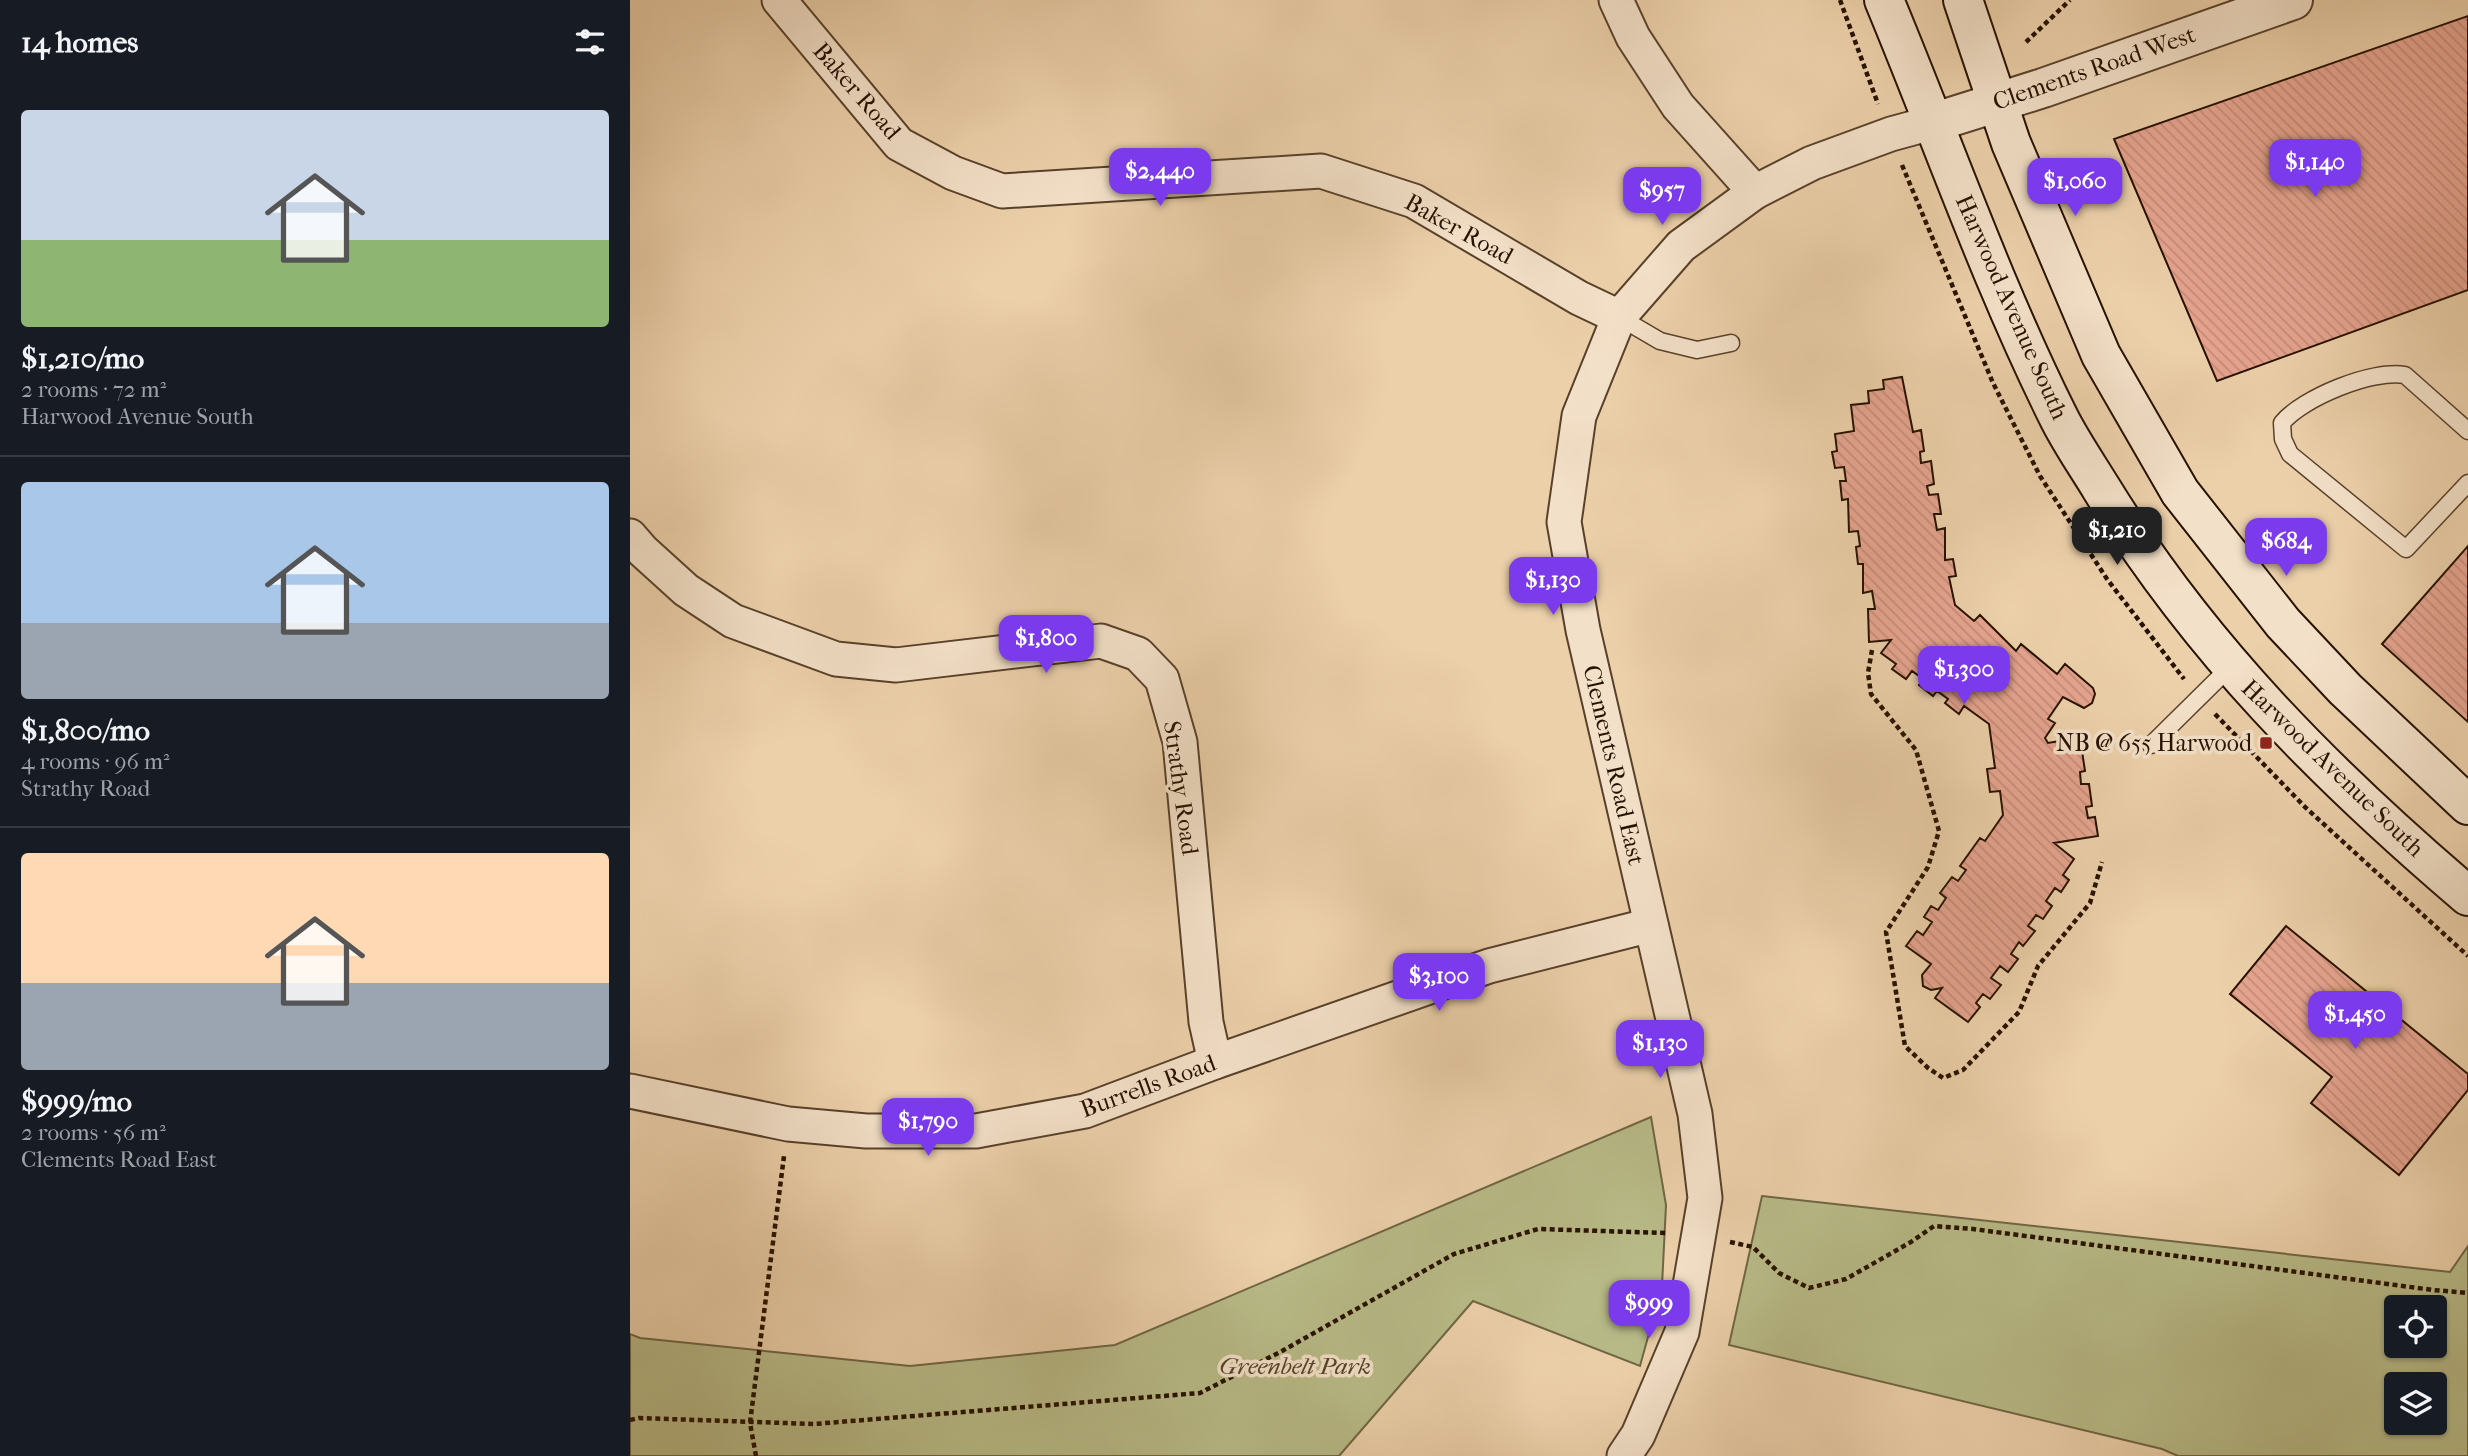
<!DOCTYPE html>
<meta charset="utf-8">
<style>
body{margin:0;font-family:"IM FELL French Canon",serif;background:#20242c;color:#f1f3f6;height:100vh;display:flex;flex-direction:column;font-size:26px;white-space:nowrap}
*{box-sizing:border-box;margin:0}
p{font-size:23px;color:#9ea1a6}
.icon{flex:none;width:38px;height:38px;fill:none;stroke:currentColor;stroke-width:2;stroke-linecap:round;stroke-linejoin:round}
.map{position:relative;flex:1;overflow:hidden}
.drawer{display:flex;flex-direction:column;background:#171b24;width:630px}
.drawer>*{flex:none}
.controls{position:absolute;left:1754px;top:1295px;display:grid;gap:14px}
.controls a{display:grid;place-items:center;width:63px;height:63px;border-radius:7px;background:#171b24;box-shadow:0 2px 5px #0004;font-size:35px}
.price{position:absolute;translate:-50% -60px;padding:0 16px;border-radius:14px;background:#7c3aed;color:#fff;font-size:23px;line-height:46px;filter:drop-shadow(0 2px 4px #0008)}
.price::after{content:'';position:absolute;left:50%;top:42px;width:21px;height:16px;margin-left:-10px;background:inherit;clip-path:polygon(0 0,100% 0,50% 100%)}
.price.active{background:#222;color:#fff}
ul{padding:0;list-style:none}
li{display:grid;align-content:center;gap:14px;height:371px;padding:0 21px}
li+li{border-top:2px solid #363941}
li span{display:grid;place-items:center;height:217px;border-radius:7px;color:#555}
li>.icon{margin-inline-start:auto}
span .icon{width:126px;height:126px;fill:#fffc;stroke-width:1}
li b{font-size:30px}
h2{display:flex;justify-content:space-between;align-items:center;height:84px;padding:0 21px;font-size:30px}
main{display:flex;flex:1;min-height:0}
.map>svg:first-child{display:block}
.green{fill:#b8bb88;stroke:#706644;stroke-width:2;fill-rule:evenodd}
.building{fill:url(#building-back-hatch);stroke:#271100;stroke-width:2}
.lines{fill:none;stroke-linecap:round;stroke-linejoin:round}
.service-casing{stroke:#58412a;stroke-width:19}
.minor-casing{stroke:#58412a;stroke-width:37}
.tertiary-casing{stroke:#58412a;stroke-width:42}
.secondary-casing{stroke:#271100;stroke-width:42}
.path{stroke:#271100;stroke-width:4.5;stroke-dasharray:5 3.5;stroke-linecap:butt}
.service{stroke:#f3e0c8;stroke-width:16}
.minor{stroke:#f3e0c8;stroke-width:33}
.tertiary{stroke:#f3e0c8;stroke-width:38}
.secondary{stroke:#f3e0c8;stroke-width:38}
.poi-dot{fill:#8f2418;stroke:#f3e0c8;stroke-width:2.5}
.labels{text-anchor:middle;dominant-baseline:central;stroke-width:7;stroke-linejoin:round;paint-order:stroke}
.street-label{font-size:24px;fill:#271100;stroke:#f3e0c8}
.poi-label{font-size:24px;fill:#271100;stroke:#f3e0c8;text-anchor:end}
.park-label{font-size:24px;font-style:italic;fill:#524429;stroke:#f3e0c8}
</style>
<main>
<section class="drawer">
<h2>14 homes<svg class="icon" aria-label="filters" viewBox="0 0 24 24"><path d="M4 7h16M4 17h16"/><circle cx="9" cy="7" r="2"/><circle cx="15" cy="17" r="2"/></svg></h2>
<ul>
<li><span style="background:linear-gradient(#c9d6e8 60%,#8fb573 0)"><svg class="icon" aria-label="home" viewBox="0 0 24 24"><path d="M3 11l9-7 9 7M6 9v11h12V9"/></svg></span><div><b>$1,210/mo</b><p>2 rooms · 72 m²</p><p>Harwood Avenue South</p></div></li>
<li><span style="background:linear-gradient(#a9c7e8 65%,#9aa5b1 0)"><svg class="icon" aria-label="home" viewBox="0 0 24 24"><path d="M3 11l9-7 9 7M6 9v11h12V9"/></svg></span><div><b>$1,800/mo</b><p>4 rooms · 96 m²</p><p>Strathy Road</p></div></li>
<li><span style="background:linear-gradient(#ffd9b3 60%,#9aa5b1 0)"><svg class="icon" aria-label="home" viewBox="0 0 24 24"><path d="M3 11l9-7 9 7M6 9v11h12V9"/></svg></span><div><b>$999/mo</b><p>2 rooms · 56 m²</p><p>Clements Road East</p></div></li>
</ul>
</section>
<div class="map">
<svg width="1838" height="1456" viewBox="0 0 1838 1456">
<defs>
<pattern id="building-back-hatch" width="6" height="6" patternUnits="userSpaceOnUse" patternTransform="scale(1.75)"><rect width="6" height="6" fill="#e6a48f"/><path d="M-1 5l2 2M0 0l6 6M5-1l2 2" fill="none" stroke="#c58c7a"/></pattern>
</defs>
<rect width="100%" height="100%" fill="#ecd0aa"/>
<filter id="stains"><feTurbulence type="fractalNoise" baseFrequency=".00286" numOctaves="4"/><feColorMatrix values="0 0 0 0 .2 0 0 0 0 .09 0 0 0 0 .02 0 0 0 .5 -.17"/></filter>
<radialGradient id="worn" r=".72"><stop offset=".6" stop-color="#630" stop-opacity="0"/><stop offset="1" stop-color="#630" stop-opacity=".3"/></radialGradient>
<g class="green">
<polygon points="1021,1117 1036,1205 1032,1286 1010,1366 843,1301 709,1456 0,1456 0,1334 10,1338 280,1366 485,1345"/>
<path d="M1132,1196L1820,1272L1838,1246V1456H1548L1532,1449L1099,1345ZM1766,1307H1804V1346H1766ZM1766,1384H1804V1423H1766Z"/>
</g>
<g class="building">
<polygon points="1838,16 1838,290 1587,381 1484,139"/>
<polygon points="1272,377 1283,432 1291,430 1294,451 1290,452 1291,463 1301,461 1304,484 1297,486 1299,495 1308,494 1311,514 1304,514 1307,530 1315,528 1315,560 1323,559 1326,576 1319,577 1325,605 1344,621 1350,615 1386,651 1391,644 1427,674 1435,664 1463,688 1465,694 1462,703 1454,708 1433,697 1418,719 1425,723 1415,738 1418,743 1442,739 1444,752 1452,751 1455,771 1450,772 1451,784 1459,784 1462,806 1456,807 1458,818 1465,817 1468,836 1424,843 1444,859 1433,875 1439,880 1431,892 1425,888 1416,901 1422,906 1413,919 1406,915 1398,926 1405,931 1393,946 1389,942 1381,954 1388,959 1378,972 1370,966 1361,978 1371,985 1360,999 1353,994 1346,1003 1350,1007 1338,1022 1305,998 1312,988 1301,990 1293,986 1292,975 1301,964 1276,946 1287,931 1293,935 1302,922 1294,917 1301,906 1308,910 1316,898 1310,893 1322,877 1328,881 1336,870 1330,866 1350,838 1355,841 1373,815 1370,791 1360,792 1357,769 1365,768 1359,724 1334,706 1329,714 1315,703 1318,699 1307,691 1303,696 1289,685 1293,679 1282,671 1276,679 1262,669 1266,664 1251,653 1261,640 1239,642 1238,609 1245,609 1242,591 1233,593 1233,564 1228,564 1226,547 1230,546 1228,531 1219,532 1218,499 1212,500 1210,481 1216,481 1214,467 1205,468 1202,452 1207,451 1205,434 1224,431 1221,405 1239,403 1238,391 1254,389 1253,380"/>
<polygon points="1838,546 1838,722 1752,644"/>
<polygon points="1656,926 1838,1074 1838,1090 1769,1175 1681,1103 1702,1077 1600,994"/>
</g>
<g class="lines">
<g class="service-casing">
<g id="service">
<polyline points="989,317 1030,341 1067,350 1101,343"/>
<path d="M1838,431L1775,375C1743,369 1672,398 1652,423L1653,439L1660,454L1776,549L1838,483"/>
<polyline points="1521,745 1600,667"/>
</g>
</g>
<g class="minor-casing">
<g id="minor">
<polyline points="149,0 269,144 323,173 372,191 691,171 784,201 949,298 989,317"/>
<polyline points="986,0 1003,37 1048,106 1125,192"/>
<polyline points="0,536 13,551 56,590 103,621 206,659 266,665 471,641 508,654 532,679 550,742 576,1022 585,1062"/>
<polyline points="0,1091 158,1124 236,1131 346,1131 455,1111 585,1062 859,966 1021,925"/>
<polyline points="994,1456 1008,1435 1052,1332 1075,1198 1065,1114 953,630 934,522 949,416 989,317 1051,246 1125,192 1182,163 1261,134 1305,122"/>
</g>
</g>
<g class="tertiary-casing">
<polyline id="tertiary" points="1305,122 1413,88 1663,0"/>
</g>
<g class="secondary-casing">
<g id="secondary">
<path d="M1254,0C1312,139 1361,282 1429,418C1441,442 1457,465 1471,488C1570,649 1695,774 1838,896"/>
<polyline points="1333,0 1381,143 1471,355 1550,492 1653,623 1715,689 1838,805"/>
</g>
</g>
<g class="path">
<polyline points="1210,0 1248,104"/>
<polyline points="1396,42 1440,0"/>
<polyline points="1272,165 1363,383 1410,476 1477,579 1554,679"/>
<polyline points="1242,650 1238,673 1241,694 1286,750 1309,831 1298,867 1256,932 1275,1046 1298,1068 1313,1078 1333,1070 1389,1012 1408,966 1460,903 1472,862"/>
<polyline points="1585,714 1675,807 1838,956"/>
<polyline points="1100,1242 1123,1247 1149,1273 1179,1288 1216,1279 1281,1242 1304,1226 1343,1229 1803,1290 1838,1293"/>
<polyline points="0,1420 9,1418 184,1424 570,1393 652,1351 824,1254 908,1229 1036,1233"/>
<polyline points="126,1456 120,1423 154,1156"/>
</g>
<use href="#service" class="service"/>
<use href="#minor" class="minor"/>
<use href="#tertiary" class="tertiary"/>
<use href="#secondary" class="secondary"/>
</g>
<rect class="poi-dot" x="1629" y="736" width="14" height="14" rx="3.5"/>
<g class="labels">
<g class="street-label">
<text transform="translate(1464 68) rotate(-19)">Clements Road West</text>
<text transform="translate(227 91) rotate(49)">Baker Road</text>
<text transform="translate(829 229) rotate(29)">Baker Road</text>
<text transform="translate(1382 307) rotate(66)">Harwood Avenue South</text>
<text transform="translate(984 765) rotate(77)">Clements Road East</text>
<text transform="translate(1703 768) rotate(44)">Harwood Avenue South</text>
<text transform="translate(551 788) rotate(82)">Strathy Road</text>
<text transform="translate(518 1086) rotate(-20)">Burrells Road</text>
</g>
<g class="poi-label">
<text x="1622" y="743">NB @ 655 Harwood</text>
</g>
<g class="park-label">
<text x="665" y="1366">Greenbelt Park</text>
</g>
</g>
<rect width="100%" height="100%" filter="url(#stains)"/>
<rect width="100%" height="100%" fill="url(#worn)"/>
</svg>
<div class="controls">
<a><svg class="icon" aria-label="locate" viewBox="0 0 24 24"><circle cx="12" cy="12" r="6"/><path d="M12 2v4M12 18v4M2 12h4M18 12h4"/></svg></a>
<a><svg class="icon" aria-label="layers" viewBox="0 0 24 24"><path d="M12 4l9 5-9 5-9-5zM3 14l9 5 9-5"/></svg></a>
</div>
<b class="price" style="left:1685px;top:199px">$1,140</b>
<b class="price" style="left:530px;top:208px">$2,440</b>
<b class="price" style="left:1445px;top:218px">$1,060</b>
<b class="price" style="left:1032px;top:227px">$957</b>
<b class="price active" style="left:1487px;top:567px">$1,210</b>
<b class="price" style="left:1656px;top:578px">$684</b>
<b class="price" style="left:923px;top:617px">$1,130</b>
<b class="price" style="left:416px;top:675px">$1,800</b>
<b class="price" style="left:1334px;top:706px">$1,300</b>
<b class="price" style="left:809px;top:1013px">$3,100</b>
<b class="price" style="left:1725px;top:1051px">$1,450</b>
<b class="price" style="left:1030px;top:1080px">$1,130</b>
<b class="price" style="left:298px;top:1158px">$1,790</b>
<b class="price" style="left:1019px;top:1340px">$999</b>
</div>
</main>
